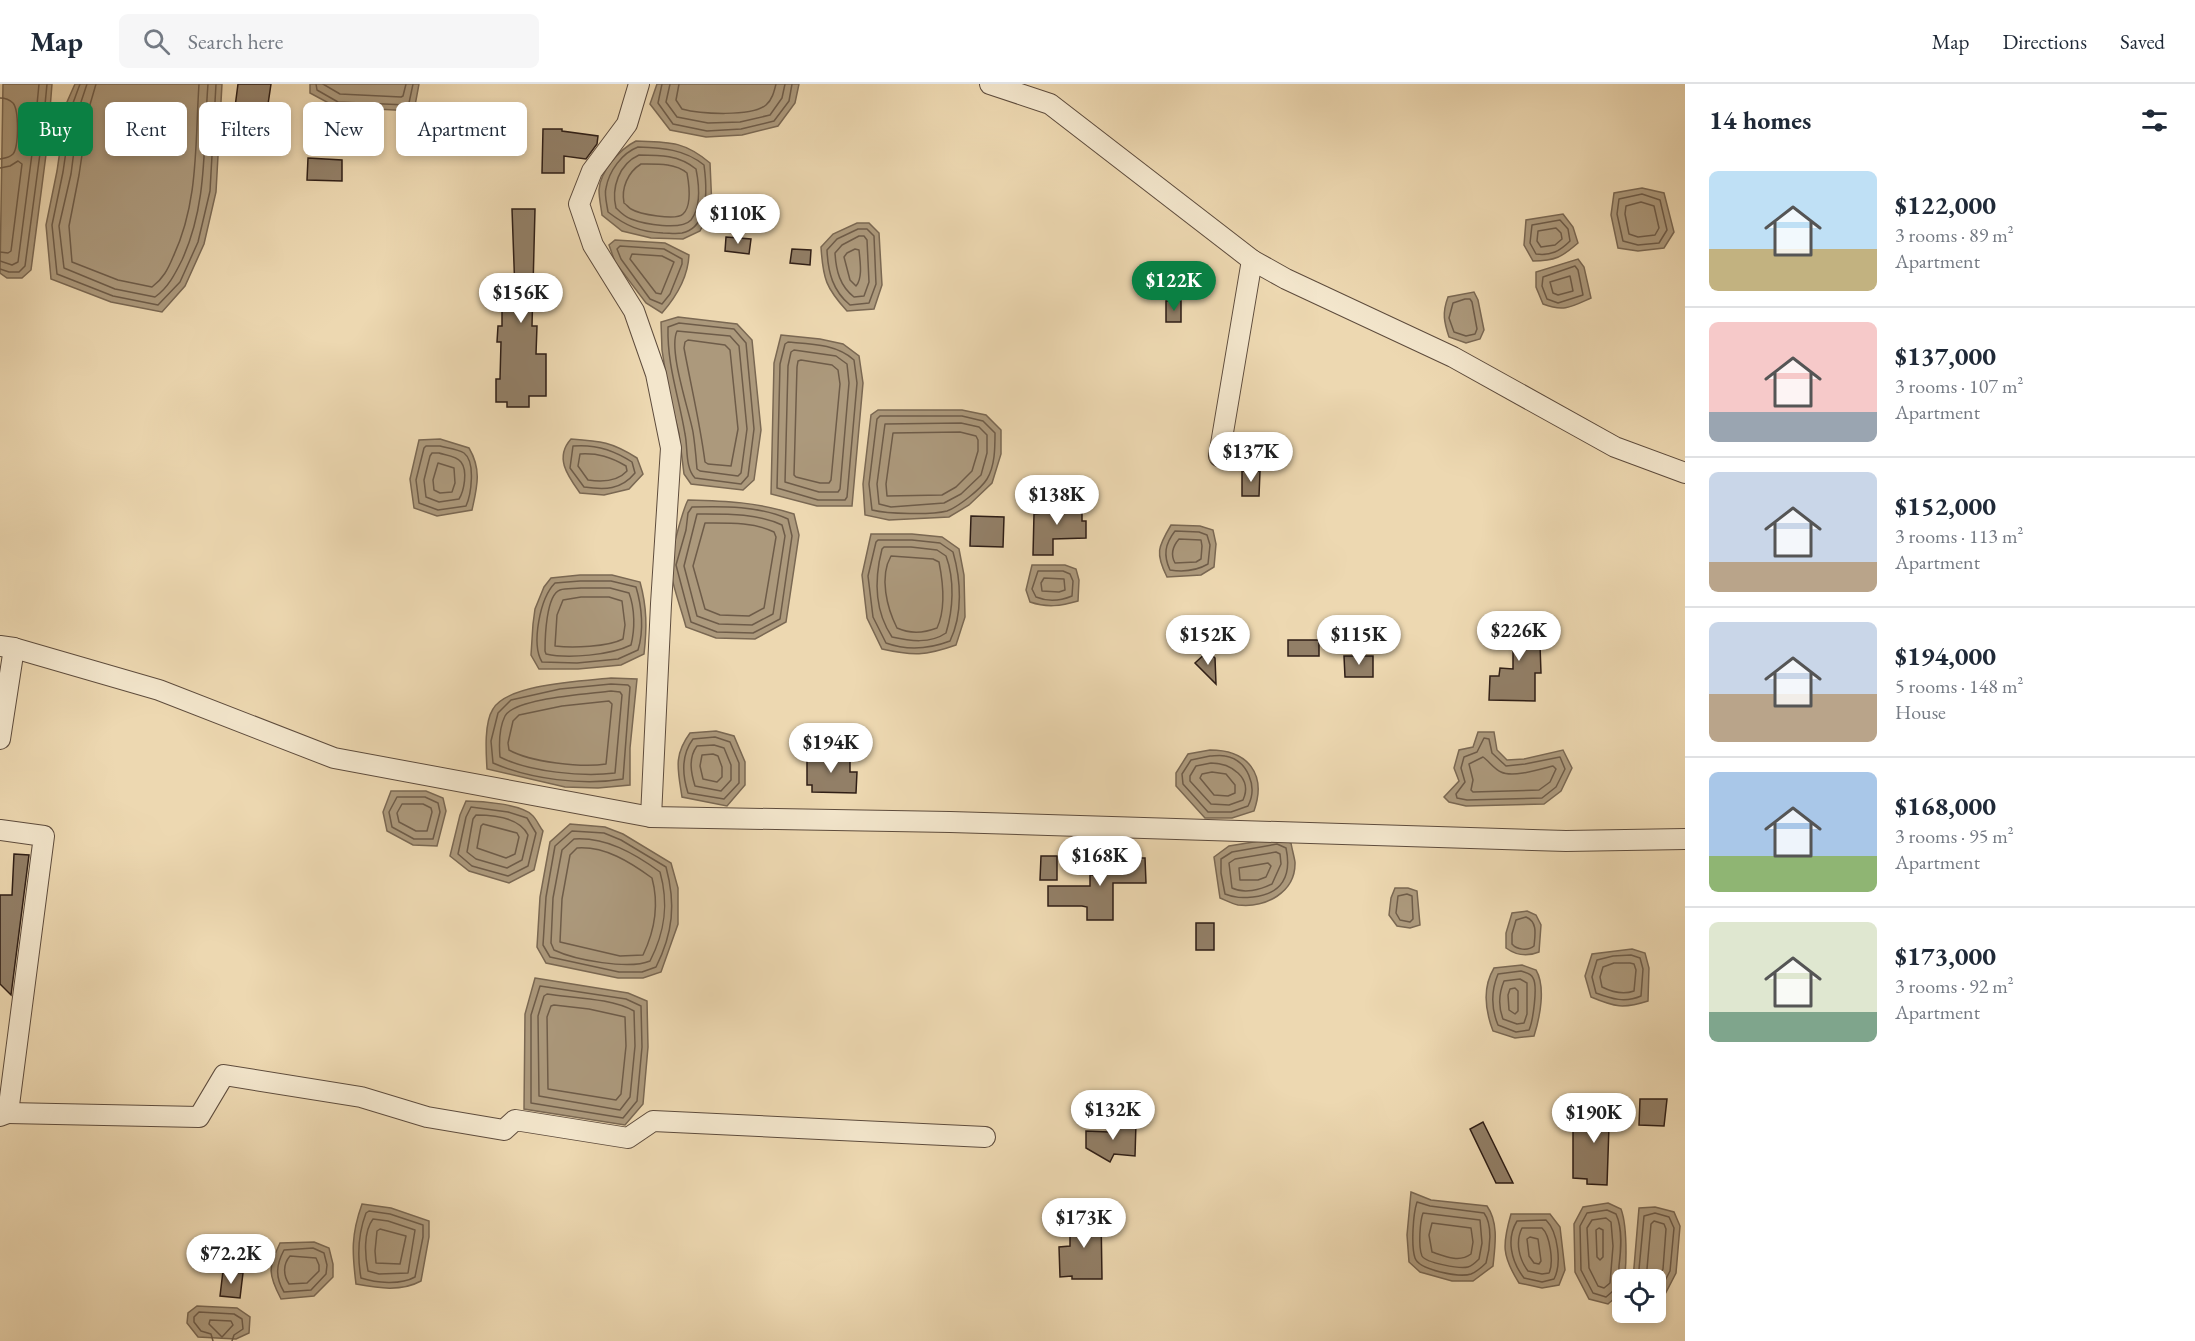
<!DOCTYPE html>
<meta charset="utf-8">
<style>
body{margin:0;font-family:"EB Garamond",serif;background:#f6f6f7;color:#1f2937;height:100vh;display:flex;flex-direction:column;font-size:22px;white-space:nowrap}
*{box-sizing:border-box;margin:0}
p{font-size:20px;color:#747a83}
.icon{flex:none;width:33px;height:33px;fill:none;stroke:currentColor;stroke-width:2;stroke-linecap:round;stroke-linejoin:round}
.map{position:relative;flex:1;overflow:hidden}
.drawer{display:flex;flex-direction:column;background:#fff;width:510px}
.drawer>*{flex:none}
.guide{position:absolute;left:18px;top:18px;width:570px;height:54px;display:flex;gap:12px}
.fabs{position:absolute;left:1612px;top:1185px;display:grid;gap:12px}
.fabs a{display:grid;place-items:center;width:54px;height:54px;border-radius:9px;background:#fff;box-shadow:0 3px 9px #0003;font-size:30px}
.price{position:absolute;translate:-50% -51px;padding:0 14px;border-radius:21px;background:#fff;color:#222;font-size:20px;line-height:39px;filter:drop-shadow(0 2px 3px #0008)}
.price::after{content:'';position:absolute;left:50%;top:36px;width:18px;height:14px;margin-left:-9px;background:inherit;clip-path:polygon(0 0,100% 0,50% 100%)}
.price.current{background:#0b8043;color:#fff}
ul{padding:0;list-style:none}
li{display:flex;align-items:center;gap:18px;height:150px;padding:0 24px}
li+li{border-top:2px solid #e0e1e3}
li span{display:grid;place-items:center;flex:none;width:168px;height:120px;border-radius:9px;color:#555}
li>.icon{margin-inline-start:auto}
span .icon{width:72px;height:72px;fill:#fffc;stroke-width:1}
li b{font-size:26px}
h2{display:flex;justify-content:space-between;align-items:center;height:72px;padding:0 24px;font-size:26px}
.pill{padding:0 21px;border-radius:9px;background:#fff;box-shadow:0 3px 9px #0003;font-size:21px;line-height:54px}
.pill.current{background:#0b8043;color:#fff}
header{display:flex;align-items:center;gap:36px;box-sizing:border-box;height:84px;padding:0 30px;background:#fff;border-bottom:2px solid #e0e1e3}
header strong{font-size:28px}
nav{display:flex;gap:33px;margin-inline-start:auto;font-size:21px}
.search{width:420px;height:54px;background:#f6f6f7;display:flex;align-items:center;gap:15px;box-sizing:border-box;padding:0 21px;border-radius:9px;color:#747a83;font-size:22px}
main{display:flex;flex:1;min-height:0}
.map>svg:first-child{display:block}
.water{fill:#ac997c;stroke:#7a6853;stroke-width:1.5}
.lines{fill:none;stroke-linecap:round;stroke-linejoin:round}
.shore{stroke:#6e5c49;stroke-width:1.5}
.building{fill:#927f67;stroke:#2f1e16;stroke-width:1.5}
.minor-casing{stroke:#5e4c3d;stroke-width:22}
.minor{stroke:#f3e6cc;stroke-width:20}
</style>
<header>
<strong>Map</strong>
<div class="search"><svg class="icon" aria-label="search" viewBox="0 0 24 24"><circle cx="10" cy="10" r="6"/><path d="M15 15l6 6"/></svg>Search here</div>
<nav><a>Map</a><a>Directions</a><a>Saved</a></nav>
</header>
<main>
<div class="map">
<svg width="1685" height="1257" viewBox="0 0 1685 1257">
<rect width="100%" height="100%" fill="#edd8b1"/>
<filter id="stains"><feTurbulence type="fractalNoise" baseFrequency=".00333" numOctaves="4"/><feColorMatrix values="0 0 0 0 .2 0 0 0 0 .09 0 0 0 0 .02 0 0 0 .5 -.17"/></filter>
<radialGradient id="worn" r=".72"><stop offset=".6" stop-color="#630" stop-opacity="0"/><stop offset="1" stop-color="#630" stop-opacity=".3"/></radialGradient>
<g class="water">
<polygon points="3,0 52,0 47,63 31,186 22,194 7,194 0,189"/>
<polygon points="75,0 222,0 216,108 204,160 185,202 162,228 111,218 51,195 46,141 57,87 67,18"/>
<polygon points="310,0 419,0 414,27 336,23 310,9"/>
<polygon points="657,0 799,0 795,19 778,42 742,51 706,53 670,46 650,20"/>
<path d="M636,57C669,58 684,57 710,79L712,124L700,147L683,155L651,154L622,147L602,131C601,123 599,114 599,106C600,87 620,65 636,57Z"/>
<polygon points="1642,104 1664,109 1674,148 1664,164 1638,167 1618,164 1611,131 1614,109"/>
<path d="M1563,130L1573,143L1578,159C1562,173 1555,177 1533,177L1524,161L1526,136Z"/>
<path d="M857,139H869L879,149L882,201L874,225L847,227C826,204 823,195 821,163L833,150Z"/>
<path d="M615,156L665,159L689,171C688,193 676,213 662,229L646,219L615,178L609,161Z"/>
<path d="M1578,175L1584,183L1591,214C1571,223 1564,228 1543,220L1536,203V188Z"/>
<path d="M1474,208L1478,216L1484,246L1480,255L1466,259L1449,253C1444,238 1442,229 1448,213Z"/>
<polygon points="678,233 737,240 752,256 761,346 754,396 743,406 691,400 684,390 679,350 669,310 662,266 661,238"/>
<polygon points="781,251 820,255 843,260 859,272 863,299 852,422 817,422 771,410 774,279"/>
<polygon points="878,326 962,326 986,331 1001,346 1001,370 992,399 969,421 949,433 889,436 865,431 863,400 871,331"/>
<path d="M440,355L469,364C482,386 477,403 472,426L437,432L414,424L410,395L419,356Z"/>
<path d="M571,355C601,357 612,358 637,374L643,390L629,405L604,411L580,409C568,392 554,374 571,355Z"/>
<path d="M688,416C726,417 757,418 794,430L799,451L786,538L755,555L716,554L686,543C681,524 673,504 670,484C669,476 683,425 688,416Z"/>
<path d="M1171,441L1200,442L1213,446L1216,460L1214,483L1201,491L1167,493C1155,469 1158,463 1171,441Z"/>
<path d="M871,450H912L942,453L959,465L964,491L965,533L956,561C925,572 913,572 882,565L867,534L862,491Z"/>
<path d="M1032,481H1065L1076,485L1079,496L1078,517C1061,522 1047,524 1030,518L1026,506Z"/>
<path d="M580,491H612L640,498C647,523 647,544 644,570L621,581L578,585H539L531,571L533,540L535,525L544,503L551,494Z"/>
<path d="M611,594L637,595L630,664V701L598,704L565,703L487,685C486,668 484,639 493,625C507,600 583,597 611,594Z"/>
<path d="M716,647L734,652L745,678V701L727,722L682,713C678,686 673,672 690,649Z"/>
<polygon points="1478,648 1494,648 1497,666 1507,676 1524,675 1563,666 1572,684 1561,707 1544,720 1466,722 1449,718 1444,713 1459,697 1454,684 1459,666 1473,663"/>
<path d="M1210,666C1248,666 1267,690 1254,727L1232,734H1205L1176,702V689L1188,670Z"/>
<polygon points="391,707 426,707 443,714 446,727 437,762 413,761 387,747 383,728"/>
<path d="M466,717C481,717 521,720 532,731C536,734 539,742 543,747L534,786L509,799L469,787L450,772L460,731Z"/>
<polygon points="570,740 605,743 623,750 671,779 678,804 678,840 661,888 643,894 618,894 546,879 537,863 540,813 550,758"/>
<path d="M1278,754L1291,759C1292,765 1294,772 1295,778C1296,809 1265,824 1238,821C1232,820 1225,816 1220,814L1214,773L1229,762Z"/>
<polygon points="1395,804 1408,804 1417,807 1420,841 1410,844 1397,842 1389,831 1391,814"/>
<path d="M1527,827L1536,831L1541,841L1539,868C1527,873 1517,872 1506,864V849L1512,829Z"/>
<path d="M1632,865L1645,869L1649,884L1648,917C1623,925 1615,923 1591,913L1585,892L1592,870Z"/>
<path d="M1522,881L1536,886C1546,903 1540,933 1534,952L1515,954L1493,947C1485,926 1482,904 1494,884Z"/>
<polygon points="535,894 628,909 647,917 648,963 643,1020 625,1041 524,1025 525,930"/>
<path d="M1411,1108L1431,1116L1487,1122C1499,1139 1495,1162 1493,1182L1473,1197H1452L1420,1188L1409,1178L1407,1151Z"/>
<path d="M1608,1119L1621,1125C1627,1141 1629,1197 1619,1210C1616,1214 1611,1217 1608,1220L1589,1215L1575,1188L1574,1140L1583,1123Z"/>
<path d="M362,1120L391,1124L429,1137V1153L421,1197C401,1208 378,1204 356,1200C352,1168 351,1151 362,1120Z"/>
<polygon points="1655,1123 1674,1128 1680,1142 1676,1189 1660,1220 1656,1219 1656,1196 1633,1195 1639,1124"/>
<path d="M1511,1130H1550L1560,1143L1565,1186L1559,1201L1542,1204L1519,1199C1502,1172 1502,1161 1511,1130Z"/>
<path d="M314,1158L329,1164L333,1180V1193L314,1212L281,1215C268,1190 268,1184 280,1159Z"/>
<polygon points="197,1222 237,1224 250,1233 249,1249 236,1255 198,1253 187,1239 188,1229"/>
</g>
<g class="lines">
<g class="shore">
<polyline points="80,0 73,19 63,88 52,141 57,190 113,212 158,221 180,198 198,158 210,107 216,0"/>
<path d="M87,0L80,21L71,90L59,142L64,184L115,205L155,213C168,204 175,190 182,176C208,119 203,61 208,0"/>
<path d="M96,0L89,24L79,91L69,142L72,178L118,196L152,203C163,195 168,185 173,173C199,118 195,59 199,0"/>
<polyline points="316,0 317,6 338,18 407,21 409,19 413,0"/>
<polyline points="323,0 340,10 401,13 403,12 406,0"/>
<polyline points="662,0 658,19 673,40 707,47 741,45 774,37 789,17 792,0"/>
<polyline points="670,0 666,18 677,33 708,39 740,38 770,31 782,14 785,0"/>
<path d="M679,0L676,16L682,25C700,30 752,33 766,21C772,16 774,8 776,0"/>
<path d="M0,14C5,14 9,15 13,19C19,26 19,62 13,70C9,74 5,74 0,75"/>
<path d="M638,63C663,64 684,65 704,81C707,103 710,143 682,149C676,150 669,149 663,149C640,148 626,142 608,128C607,121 604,110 606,104C609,87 622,69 638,63Z"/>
<path d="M639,71C660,71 679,71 696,85C699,100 701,123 691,136C681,147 644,140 631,135C625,133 620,128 616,124C611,104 619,80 639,71Z"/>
<path d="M641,80C657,80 675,79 687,89C689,100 692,122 683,130C676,137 639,130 631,125C629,124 627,121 624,119C621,104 628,88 641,80Z"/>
<polyline points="0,84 10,82 18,77 22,80 11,167 8,169 0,168"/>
<polygon points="1642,110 1660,116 1667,146 1659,159 1638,161 1623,157 1617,130 1619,115"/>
<polygon points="1641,118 1654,122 1659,144 1655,151 1638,153 1629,150 1625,130 1626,122"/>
<path d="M1560,136L1568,145L1570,157C1560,167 1551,172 1536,170L1530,159L1532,141Z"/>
<polygon points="1556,144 1561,149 1562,155 1555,161 1541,163 1537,157 1538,147"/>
<path d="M858,145H867L874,152L876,200L869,219L850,221C833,207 828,189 827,166L837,155Z"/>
<path d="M859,152H864L867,156L869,198L864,212L854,213C840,202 836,187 835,169L842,161Z"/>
<polygon points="620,162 664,165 682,175 682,180 670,210 662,220 650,215 621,175 617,165"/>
<path d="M855,165L859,166C860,177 863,194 856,202L850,196L844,173L847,169Z"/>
<polygon points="632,170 662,172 674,178 661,210 656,209 630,175"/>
<polyline points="0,177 12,181 18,178 33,62 39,0"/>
<polygon points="1575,182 1578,186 1583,211 1558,219 1547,215 1542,202 1543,193"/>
<polyline points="0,185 9,188 19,188 25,182 41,62 47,0"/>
<polygon points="1570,192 1573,207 1558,211 1553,209 1550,198"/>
<polygon points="1465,215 1470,215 1472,218 1477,245 1475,250 1466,252 1454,248 1449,234 1453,219"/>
<path d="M679,239L734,245L746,259L754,345L748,392L741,400L695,394C685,384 688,364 685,350C679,313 667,282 668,243Z"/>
<path d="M677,247L730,252L739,262L747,345L741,389L738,392L700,387L697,385C696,373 695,360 693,348C689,326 668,266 677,247Z"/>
<path d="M688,256L725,261L730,266L738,345L731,382L708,380L705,378C700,339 691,302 684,264L685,258Z"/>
<path d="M788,258C811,260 836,260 854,276L857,299L847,413L845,416H818L777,404L780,280L785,260Z"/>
<polygon points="794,266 836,272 847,280 849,299 840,405 838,408 819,408 785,398 788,282 791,268"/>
<polygon points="801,276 832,281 838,286 840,300 831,396 829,399 820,399 796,393 794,391 797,283 798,277"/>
<path d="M880,332H962L983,337L995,349C995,364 995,382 987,395C981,405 958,423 947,427C931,431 888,430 872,426L869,400L877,335Z"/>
<polygon points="961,339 979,343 987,351 987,369 981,391 961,410 944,419 891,423 879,420 877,400 885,340"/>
<polygon points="960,348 976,352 978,356 978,367 972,387 956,403 942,411 887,412 886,400 893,349"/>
<path d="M440,362C447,364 458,365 464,369C476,378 471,411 466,422L438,426L419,419L416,396L424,364L426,362Z"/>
<path d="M573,362C595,360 614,366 632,378L635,389C621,406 605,406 584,403L570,384Z"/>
<path d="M439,369C445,371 457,372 461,378C468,387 464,407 459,415L439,418L426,413L424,396L430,372L432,369Z"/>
<path d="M580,370C598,369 611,373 626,382L627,387C617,398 601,398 588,396L578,382Z"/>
<polygon points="438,379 454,384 455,399 452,408 440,409 434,406 433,396"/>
<path d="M692,423C724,422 759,422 788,435L792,452L780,535L753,549L717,548L691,538L676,481L686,446L688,429Z"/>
<path d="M697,430C725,430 757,429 782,441L785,452L773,530L752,541L719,540L697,532L684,482Z"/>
<path d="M705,439C728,439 754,438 774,448L776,453L764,524L749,532L720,531L705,525L693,482Z"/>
<path d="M1175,447L1199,448L1207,451L1210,461L1208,480C1196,487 1183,488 1170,486C1163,471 1165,460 1175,447Z"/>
<path d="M1179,455L1201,456L1202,462L1201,475L1196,478L1175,479C1170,470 1173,462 1179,455Z"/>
<path d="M878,456H912L940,459L953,468C961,496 963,530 950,557C929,565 908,567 886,559L873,533L868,492L876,458Z"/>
<path d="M911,463L937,466L946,472C955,496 953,526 946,549C930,560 910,557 892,553C874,526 874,496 882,465L884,463Z"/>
<path d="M891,472L933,475L939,478C943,498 946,525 937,544C924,549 910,550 897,544C887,524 879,493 891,472Z"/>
<path d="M1038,487H1063L1070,490L1073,497L1072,512C1060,517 1048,518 1036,513L1032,505Z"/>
<polygon points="1044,494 1064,495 1065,506 1059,508 1042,507 1041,499"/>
<path d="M580,497H611L636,503C642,523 644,547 638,566L618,575L577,579L542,578C531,560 540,514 555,499Z"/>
<path d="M581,504H610L629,509C635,525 635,545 631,561C611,571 568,575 546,570L545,567C545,554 546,511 560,506C566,504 574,505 581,504Z"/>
<path d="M581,513H609L622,517L625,541L623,555C608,563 572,564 555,562L557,531L563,516Z"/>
<path d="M611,600L628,601L630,603L623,695C583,702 530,695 493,679L491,657L498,629L511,616L560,605Z"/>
<path d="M611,607L620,608L622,611L615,689C583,693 529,688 500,673C499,661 499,644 505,632C515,614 590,610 611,607Z"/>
<path d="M609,617L612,620L606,680C582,684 530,678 509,666L508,659L513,637L519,631L562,622Z"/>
<path d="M715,653L730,658L739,679V699L724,715L688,709C682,690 681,671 693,655Z"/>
<polygon points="1484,654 1489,655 1492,669 1506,682 1525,680 1560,673 1565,685 1556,703 1542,714 1467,716 1457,714 1456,710 1465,698 1461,684 1464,673 1477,668"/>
<path d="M714,661L724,664L731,681V696L721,707L695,702C691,689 688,674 697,662Z"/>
<polygon points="713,670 718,672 722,683 722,693 717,698 703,695 700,682 702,671"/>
<path d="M1210,672C1214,672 1220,671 1225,672C1248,676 1258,703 1248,722L1231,728H1208L1183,700L1182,690L1191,676Z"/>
<path d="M1483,673C1489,677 1494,685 1501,688C1513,694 1541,685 1553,682L1556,685L1550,698L1539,706L1473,708L1471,706L1473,696L1469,680Z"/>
<path d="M1211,679C1231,679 1253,694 1243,716L1229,721L1211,720L1190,697V692L1196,682Z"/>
<polygon points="1212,688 1226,690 1235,701 1235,709 1228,712 1214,711 1200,694 1202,690"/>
<polygon points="397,713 425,713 438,719 440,728 433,755 414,755 392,743 389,728"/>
<polygon points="402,720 423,720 431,724 432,728 427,747 416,747 399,738 397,729"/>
<polygon points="471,723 508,728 527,734 536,749 528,782 508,792 472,782 458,770 466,733"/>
<path d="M476,731C494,731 520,734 528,751L522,776L507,784L476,775L467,768L473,735Z"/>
<polygon points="483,740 517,749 519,753 515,770 506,774 477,764 481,742"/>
<path d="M572,747L604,749L621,756L666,783C676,820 673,849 656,883L642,888H619L550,873L543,861L546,813L555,762Z"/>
<path d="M574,755C606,753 634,769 660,788C669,820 665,848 650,877C629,886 575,876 554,866L551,859L553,814L562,766Z"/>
<path d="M1277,760L1286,764C1292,792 1282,810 1253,813C1242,814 1235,814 1225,810L1221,789V775L1232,768Z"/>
<path d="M577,764C605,762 630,778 652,794C659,820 655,846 643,871L620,872L560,858L562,815L570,771Z"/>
<path d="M1276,768L1280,770L1281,780L1272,800C1260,806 1244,810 1232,804L1229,779L1235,775Z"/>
<polygon points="1268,779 1271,782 1266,793 1258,796 1240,796 1239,784"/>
<polygon points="1407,810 1412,812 1413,835 1410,838 1400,836 1396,829 1398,812"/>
<path d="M1526,833C1538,838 1535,851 1534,862C1528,867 1517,866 1512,860V850L1516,836Z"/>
<path d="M1631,871L1640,874L1643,885L1641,912C1625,919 1612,915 1596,909L1592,893L1597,876L1613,872Z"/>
<path d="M1614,879H1630L1634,880L1636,886L1634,907C1623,911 1612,908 1602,903L1600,893L1603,883Z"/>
<path d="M1521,887C1526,889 1531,889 1533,894C1538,902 1533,937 1529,946L1516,948L1498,941C1491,924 1491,907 1498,890Z"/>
<path d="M1520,895L1527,899V930L1524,939L1517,940L1503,935C1498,922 1499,909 1504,897Z"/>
<polygon points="540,902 626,915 641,922 642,963 637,1017 623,1034 531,1019 531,931"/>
<polygon points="1515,904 1518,907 1518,927 1515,930 1509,926 1508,911 1510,905"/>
<path d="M547,910C573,914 611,914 634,927L635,962L630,1013L620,1026L539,1012L538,932L544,912Z"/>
<polygon points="554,921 589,925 625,933 626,962 621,1010 616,1016 548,1005 547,933 551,922"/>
<path d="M1417,1118L1430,1122L1484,1129C1493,1141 1490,1165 1486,1179C1482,1183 1476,1188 1471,1190C1460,1194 1419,1186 1415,1174C1411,1162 1413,1130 1417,1118Z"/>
<path d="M1607,1126L1616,1130C1623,1145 1621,1166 1619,1182C1619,1189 1617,1194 1620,1201L1606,1213L1593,1209L1581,1186L1580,1142L1587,1129Z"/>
<path d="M369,1127L390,1130L423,1141V1153L415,1193C401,1201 376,1199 361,1194C357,1171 358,1150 366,1129Z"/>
<path d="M1423,1129L1480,1136L1482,1159L1479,1175C1476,1178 1472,1182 1468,1183C1460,1185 1426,1179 1422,1172C1418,1163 1420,1137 1423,1129Z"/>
<polygon points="1606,1134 1611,1138 1613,1162 1610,1199 1604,1204 1598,1202 1589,1184 1587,1144 1592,1136"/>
<path d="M373,1135L388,1137L415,1146L408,1189L379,1190L368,1187C365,1172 363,1148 373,1135Z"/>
<path d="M1517,1137L1546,1136C1558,1148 1562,1180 1554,1195L1542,1198L1524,1194C1511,1177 1506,1155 1517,1137Z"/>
<path d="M1432,1139L1471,1144L1473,1158L1471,1170C1459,1179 1444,1172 1432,1168L1429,1151Z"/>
<path d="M1522,1144H1542C1550,1151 1554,1179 1549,1189L1542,1190L1528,1187C1519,1175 1515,1158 1522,1144Z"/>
<polygon points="1599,1144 1603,1146 1603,1173 1600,1176 1597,1173 1596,1146"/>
<polygon points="380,1145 406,1152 400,1180 376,1179 375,1167 377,1147"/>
<polygon points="1530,1153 1538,1155 1541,1177 1539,1180 1534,1179 1529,1172 1527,1155"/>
<path d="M313,1164L324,1169L327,1181L326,1190L311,1206L284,1208C275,1193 276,1181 284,1166Z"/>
<path d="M290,1172L316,1174L319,1181V1187L307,1199L289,1200C283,1191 283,1180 290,1172Z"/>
<polyline points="1638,1196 1644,1132 1655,1129 1669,1133 1674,1144 1670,1187 1656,1214"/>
<polyline points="1646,1196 1651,1140 1654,1137 1664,1140 1666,1145 1663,1185 1656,1199"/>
<polygon points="210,1236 231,1237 233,1241 222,1253 209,1240"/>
<polyline points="213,1257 211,1250 201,1247 194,1238 194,1233 199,1228 234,1230 242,1235 243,1245 234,1251 232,1257"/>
</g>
</g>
<g class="building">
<polygon points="238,0 271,0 267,27 235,23"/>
<polygon points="543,45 562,45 562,47 598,52 597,60 586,75 564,72 564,89 542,89"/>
<polygon points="308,74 342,76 342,97 307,96"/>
<polygon points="512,125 535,125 532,242 537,242 536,270 546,270 546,312 529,312 529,323 507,323 507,318 496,318 496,295 500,295 501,258 497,258 498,242 502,242 502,208 515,208"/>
<polygon points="726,153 751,155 749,170 725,167"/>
<polygon points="792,165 811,166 810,181 790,179"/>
<rect x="1166" y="217" width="15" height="21"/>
<polygon points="1242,387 1260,387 1259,412 1242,412"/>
<polygon points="1082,417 1082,437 1086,437 1086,454 1053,455 1053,471 1033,471 1034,430 1042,429 1042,421 1066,421 1066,418"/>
<polygon points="971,432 1004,433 1003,463 970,462"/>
<polygon points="1505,533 1539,533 1541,589 1535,589 1535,617 1489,616 1490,592 1499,592 1500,584 1513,585 1513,553 1505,552"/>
<rect x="1288" y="556" width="31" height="16"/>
<polygon points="1208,567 1215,574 1216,600 1195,579"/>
<polygon points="1344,572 1373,572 1373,593 1345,593"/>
<polygon points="807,670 850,670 850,688 857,688 856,709 812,708 812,701 807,701"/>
<polygon points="14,770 29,771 11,911 0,900 0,811 12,811"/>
<polygon points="1041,772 1057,772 1057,796 1040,796"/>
<polygon points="1108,774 1145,774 1146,799 1113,799 1113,836 1087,836 1087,823 1082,822 1048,822 1048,802 1090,802 1090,791 1097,791 1097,776 1108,776"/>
<rect x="1196" y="839" width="18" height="27"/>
<polygon points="1640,1015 1667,1015 1664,1042 1639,1041"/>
<polygon points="1573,1027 1626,1027 1626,1043 1609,1042 1607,1101 1587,1100 1587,1095 1573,1094"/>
<polygon points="1483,1038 1513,1099 1496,1099 1470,1045"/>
<polygon points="1108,1039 1136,1039 1135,1072 1114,1070 1110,1078 1086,1064 1086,1047 1109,1048"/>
<polygon points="1076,1129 1101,1129 1102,1195 1072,1195 1072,1192 1060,1193 1059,1163 1070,1162 1070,1149 1075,1149"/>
<polygon points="223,1187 243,1189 240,1214 220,1212"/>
</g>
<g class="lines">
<g class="minor-casing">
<g id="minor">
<polyline points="639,0 627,40 592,87 579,120 593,161 634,227 656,290 671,364 661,520 651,733"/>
<polyline points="990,0 1050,20 1252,176"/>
<polyline points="1219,372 1252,176 1286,195 1453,273 1615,363 1685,389"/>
<polyline points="0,562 14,564 159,606 334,674 651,733 950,738 1566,757 1685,755"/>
<polyline points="0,655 14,564"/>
<polyline points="0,746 44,752 8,1029 0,1032"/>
<polyline points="8,1029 199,1033 224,991 361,1013 427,1033 504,1046 515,1036 628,1054 653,1037 985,1053"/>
</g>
</g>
<use href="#minor" class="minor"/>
</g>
<rect width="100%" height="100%" filter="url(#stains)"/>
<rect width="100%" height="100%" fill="url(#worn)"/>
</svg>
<div class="fabs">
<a><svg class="icon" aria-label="locate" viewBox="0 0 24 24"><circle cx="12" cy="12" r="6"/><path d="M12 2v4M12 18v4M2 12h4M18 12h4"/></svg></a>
</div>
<b class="price" style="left:738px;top:161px">$110K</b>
<b class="price current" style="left:1174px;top:228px">$122K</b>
<b class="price" style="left:521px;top:240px">$156K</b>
<b class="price" style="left:1251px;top:399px">$137K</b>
<b class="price" style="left:1057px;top:442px">$138K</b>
<b class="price" style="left:1519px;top:578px">$226K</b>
<b class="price" style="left:1208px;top:582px">$152K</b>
<b class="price" style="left:1359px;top:582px">$115K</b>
<b class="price" style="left:831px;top:690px">$194K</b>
<b class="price" style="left:1100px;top:803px">$168K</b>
<b class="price" style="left:1113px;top:1057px">$132K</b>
<b class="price" style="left:1594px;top:1060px">$190K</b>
<b class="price" style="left:1084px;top:1165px">$173K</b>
<b class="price" style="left:231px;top:1201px">$72.2K</b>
<div class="guide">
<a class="pill current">Buy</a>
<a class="pill">Rent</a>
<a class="pill">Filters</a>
<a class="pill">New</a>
<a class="pill">Apartment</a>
</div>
</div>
<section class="drawer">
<h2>14 homes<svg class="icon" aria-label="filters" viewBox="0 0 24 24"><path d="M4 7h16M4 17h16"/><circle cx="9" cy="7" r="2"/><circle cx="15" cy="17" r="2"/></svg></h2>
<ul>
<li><span style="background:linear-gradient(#bfe0f5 65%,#c2b280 0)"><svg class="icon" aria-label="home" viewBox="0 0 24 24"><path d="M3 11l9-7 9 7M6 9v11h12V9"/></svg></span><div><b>$122,000</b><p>3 rooms · 89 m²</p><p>Apartment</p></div></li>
<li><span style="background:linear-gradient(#f6c9c9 75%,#9aa5b1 0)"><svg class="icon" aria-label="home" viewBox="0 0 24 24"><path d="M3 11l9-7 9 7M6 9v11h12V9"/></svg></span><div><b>$137,000</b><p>3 rooms · 107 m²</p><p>Apartment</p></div></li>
<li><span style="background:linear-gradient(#c9d6e8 75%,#b9a48a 0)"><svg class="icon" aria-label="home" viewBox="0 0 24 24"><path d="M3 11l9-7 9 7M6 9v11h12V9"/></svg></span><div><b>$152,000</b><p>3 rooms · 113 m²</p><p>Apartment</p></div></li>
<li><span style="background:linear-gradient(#c9d6e8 60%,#b9a48a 0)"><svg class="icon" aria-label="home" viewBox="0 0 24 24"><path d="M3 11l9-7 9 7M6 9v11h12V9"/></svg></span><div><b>$194,000</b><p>5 rooms · 148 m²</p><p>House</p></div></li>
<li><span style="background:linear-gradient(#a9c7e8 70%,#8fb573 0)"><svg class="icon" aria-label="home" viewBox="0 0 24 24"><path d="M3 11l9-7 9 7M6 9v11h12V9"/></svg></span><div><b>$168,000</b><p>3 rooms · 95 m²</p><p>Apartment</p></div></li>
<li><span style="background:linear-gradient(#dfe7d0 75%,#7fa58c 0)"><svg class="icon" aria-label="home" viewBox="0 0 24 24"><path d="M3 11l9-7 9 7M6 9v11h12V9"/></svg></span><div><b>$173,000</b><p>3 rooms · 92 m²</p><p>Apartment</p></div></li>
</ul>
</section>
</main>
